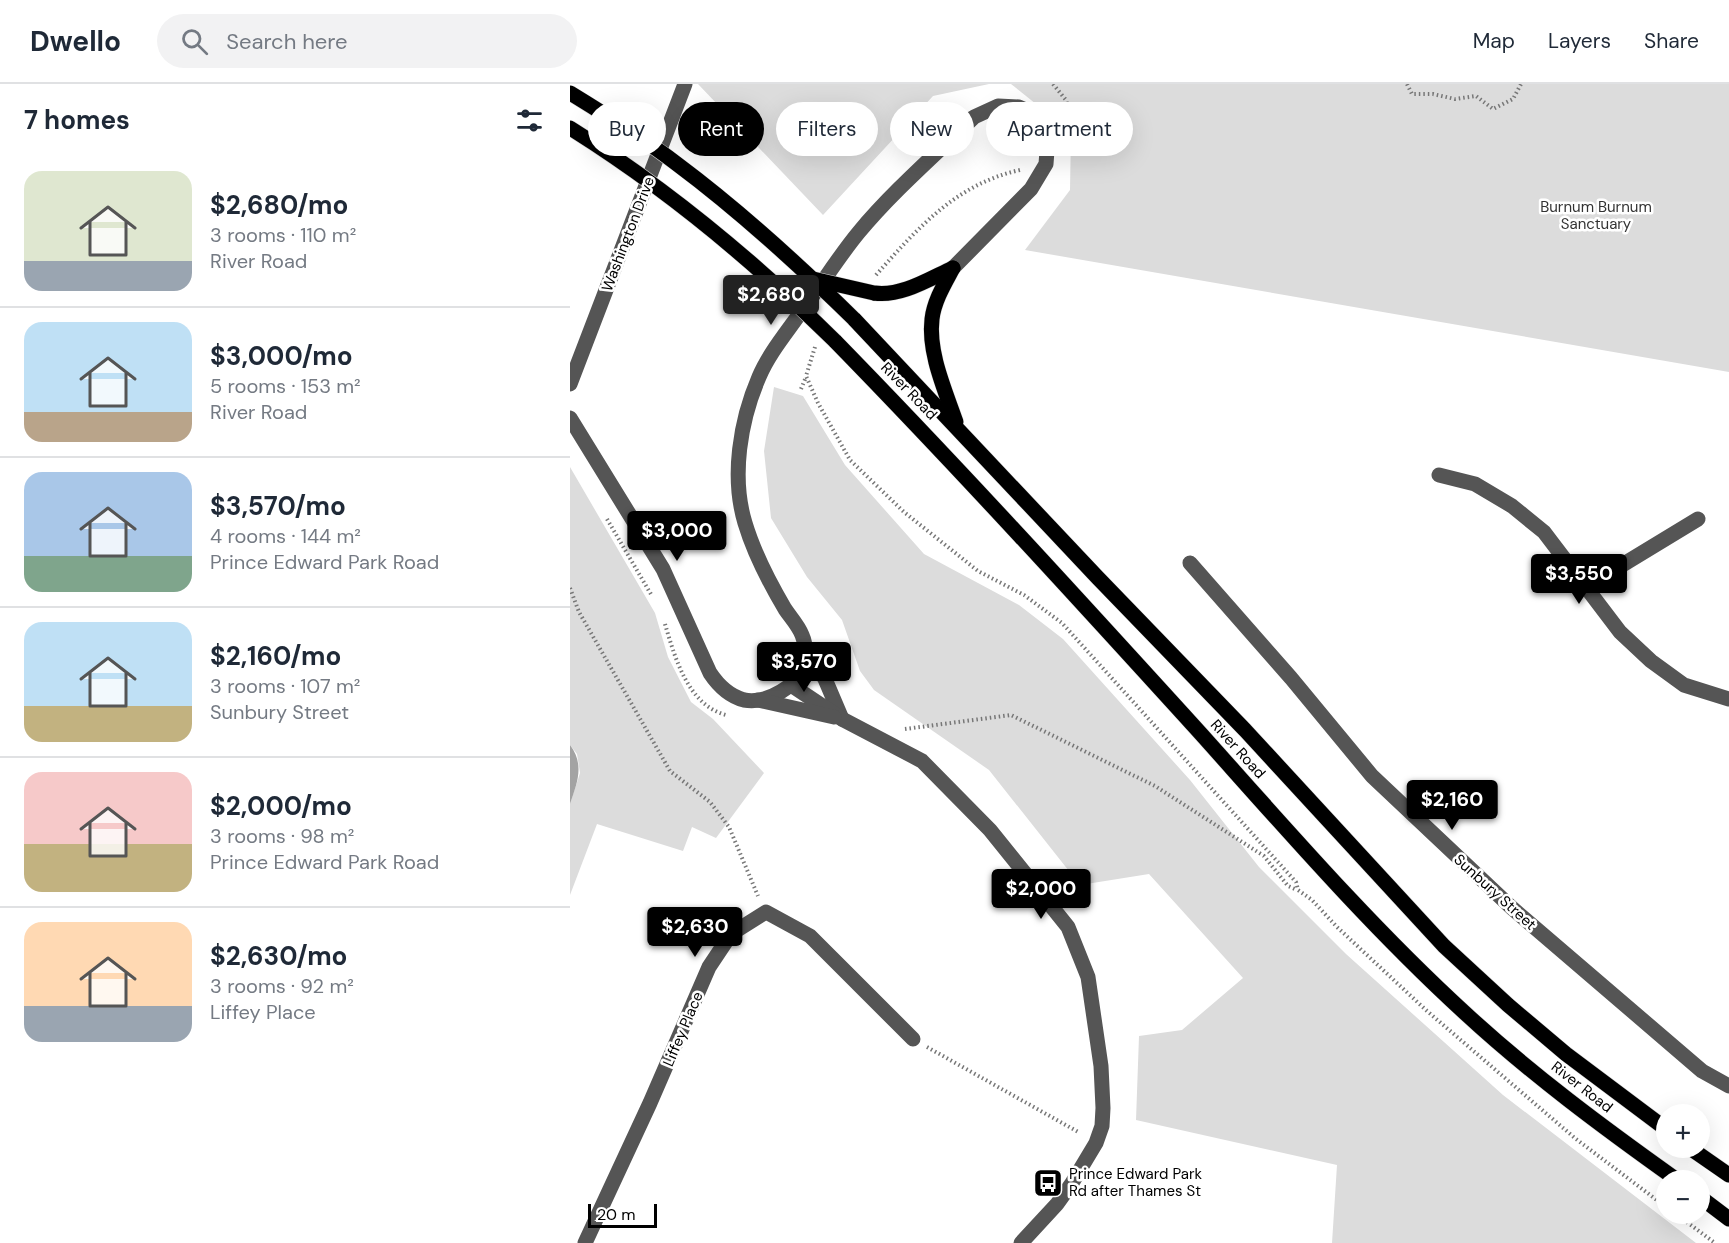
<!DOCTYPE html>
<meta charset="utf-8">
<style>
body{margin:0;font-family:"DM Sans",sans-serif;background:#f2f2f3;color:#1f2937;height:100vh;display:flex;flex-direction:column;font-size:22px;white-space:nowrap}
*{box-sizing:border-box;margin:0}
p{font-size:20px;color:#747a83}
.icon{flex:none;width:33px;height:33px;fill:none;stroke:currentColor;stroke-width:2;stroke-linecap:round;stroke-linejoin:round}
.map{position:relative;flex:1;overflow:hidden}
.drawer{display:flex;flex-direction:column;background:#fff;width:570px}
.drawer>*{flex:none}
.banner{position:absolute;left:18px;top:18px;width:570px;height:54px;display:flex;gap:12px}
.controls{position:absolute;left:1086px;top:1020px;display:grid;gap:12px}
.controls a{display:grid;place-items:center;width:54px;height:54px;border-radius:50%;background:#fff;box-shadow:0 6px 24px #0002;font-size:30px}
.scale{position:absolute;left:18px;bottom:15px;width:69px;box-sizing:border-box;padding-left:6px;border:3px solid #000;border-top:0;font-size:16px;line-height:21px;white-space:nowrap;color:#000;-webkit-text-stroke:4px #fff;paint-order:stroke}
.price{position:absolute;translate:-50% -51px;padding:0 14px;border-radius:6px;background:#000;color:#fff;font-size:20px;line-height:39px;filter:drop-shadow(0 2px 3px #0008)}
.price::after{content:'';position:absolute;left:50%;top:36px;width:18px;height:14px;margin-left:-9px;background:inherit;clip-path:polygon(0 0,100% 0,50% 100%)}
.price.active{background:#222;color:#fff}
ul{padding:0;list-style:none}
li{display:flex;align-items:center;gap:18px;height:150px;padding:0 24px}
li+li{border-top:2px solid #e0e1e3}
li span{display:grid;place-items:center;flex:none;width:168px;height:120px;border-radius:18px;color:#555}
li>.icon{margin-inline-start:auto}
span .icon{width:72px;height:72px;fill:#fffc;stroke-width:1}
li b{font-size:26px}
h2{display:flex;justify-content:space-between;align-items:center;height:72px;padding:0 24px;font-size:26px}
.tag{padding:0 21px;border-radius:27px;background:#fff;box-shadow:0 6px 24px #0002;font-size:21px;line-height:54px}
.tag.active{background:#000;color:#fff}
header{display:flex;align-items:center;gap:36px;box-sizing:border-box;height:84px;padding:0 30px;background:#fff;border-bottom:2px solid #e0e1e3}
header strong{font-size:28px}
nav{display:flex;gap:33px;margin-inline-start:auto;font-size:21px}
.search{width:420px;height:54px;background:#f2f2f3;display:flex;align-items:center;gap:15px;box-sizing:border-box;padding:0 21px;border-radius:33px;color:#747a83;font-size:22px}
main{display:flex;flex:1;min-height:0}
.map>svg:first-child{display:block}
.green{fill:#dcdcdc}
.water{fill:#a3a3a3}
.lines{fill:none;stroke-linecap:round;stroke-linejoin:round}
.major-casing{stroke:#dbdbdb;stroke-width:16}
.path{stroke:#777;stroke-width:4;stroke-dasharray:1.5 3;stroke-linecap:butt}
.minor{stroke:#555;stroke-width:15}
.major{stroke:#000;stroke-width:15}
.major-bridge-casing{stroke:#dbdbdb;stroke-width:16;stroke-linecap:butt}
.major-bridge{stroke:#000;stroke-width:15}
.labels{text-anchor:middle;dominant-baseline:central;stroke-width:5;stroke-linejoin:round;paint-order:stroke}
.park-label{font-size:15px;fill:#333;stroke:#fff}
.street-label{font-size:15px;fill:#000;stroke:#fff}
.poi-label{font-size:15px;fill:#000;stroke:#fff;text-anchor:start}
</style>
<header>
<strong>Dwello</strong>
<div class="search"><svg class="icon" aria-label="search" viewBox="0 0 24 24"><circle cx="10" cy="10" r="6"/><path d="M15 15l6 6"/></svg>Search here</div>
<nav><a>Map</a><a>Layers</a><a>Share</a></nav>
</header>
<main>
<section class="drawer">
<h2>7 homes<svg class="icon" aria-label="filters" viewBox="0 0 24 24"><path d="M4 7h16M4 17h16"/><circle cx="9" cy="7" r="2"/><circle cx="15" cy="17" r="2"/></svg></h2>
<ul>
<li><span style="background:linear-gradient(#dfe7d0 75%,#9aa5b1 0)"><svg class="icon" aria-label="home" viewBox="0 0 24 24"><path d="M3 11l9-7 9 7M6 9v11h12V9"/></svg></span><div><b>$2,680/mo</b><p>3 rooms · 110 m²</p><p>River Road</p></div></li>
<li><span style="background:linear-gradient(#bfe0f5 75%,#b9a48a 0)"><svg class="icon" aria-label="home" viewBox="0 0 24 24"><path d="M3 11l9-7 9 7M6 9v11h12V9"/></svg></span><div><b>$3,000/mo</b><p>5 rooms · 153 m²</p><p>River Road</p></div></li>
<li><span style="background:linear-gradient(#a9c7e8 70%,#7fa58c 0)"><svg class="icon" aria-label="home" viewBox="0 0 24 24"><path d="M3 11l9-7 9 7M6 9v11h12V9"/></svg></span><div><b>$3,570/mo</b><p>4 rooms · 144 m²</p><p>Prince Edward Park Road</p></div></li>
<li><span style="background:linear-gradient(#bfe0f5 70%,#c2b280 0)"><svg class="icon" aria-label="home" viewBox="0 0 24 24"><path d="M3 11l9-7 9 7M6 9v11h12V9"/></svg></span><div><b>$2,160/mo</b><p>3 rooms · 107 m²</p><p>Sunbury Street</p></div></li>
<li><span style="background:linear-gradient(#f6c9c9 60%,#c2b280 0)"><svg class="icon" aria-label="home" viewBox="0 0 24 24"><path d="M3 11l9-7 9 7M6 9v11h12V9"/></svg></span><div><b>$2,000/mo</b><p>3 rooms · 98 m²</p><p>Prince Edward Park Road</p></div></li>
<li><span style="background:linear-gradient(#ffd9b3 70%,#9aa5b1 0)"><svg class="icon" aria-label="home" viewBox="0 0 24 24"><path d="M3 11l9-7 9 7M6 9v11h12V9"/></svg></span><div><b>$2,630/mo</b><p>3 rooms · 92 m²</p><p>Liffey Place</p></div></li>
</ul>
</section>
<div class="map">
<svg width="1159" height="1159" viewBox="0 0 1159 1159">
<rect width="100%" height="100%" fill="#fff"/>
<g class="green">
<polygon points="128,0 419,0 363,12 253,131"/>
<polygon points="441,0 1159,0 1159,288 455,166 500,106 501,48"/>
<polygon points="204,303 233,312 275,381 354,470 449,521 493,555 620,696 689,783 776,870 933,1011 1126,1159 762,1159 767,1081 566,1036 569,952 612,946 673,894 579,790 510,801 419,686 304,606 290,587 272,536 237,493 201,434 194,367"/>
<polygon points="0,383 85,529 98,573 121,618 143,635 194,689 146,754 122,743 113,767 27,740 0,811 0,720 10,689 7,670 0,661"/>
</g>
<path class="water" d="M0,661C15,681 7,699 0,720Z"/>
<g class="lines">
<g class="major-casing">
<g id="major">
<path d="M383,184C375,199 364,217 362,235C358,269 375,306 386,338"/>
<path d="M304,209C331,213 359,195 383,184"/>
<polyline points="284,235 528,494 675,646 874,862 938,921 996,970 1096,1045"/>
<path d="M265,257C390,385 511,518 632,651C717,746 801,843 895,929C961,990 1034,1044 1107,1096"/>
<polyline points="1120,1064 1159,1091"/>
<polyline points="1130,1113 1159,1135"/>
</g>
</g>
<g class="path">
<polyline points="483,0 496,16 500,32 490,41"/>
<polyline points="837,0 842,10 863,10 885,15 906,12 923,25 943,15 951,0"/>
<path d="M306,191C348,144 386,100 450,86"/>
<polyline points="245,263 236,292 248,319 280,376 334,428 408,487 454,511 492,539 726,798 728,806 742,816 767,843 857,927 1006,1055 1096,1123"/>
<polyline points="231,305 236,293"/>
<polyline points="37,435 82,512"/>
<polyline points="0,504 9,528 100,687 140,718 159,743 188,812"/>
<path d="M95,540C105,574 118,621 156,631"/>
<polyline points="335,645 441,631 585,702 694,772 718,802 727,806"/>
<polyline points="357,963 510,1049"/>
<polyline points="1106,1130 1145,1159"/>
</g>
<g class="minor">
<polyline points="0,300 115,0"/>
<path d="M0,334L93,485L140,589C148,601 159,612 174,616C197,620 230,602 234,578C236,569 236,560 232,551C228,541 221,534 215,525C199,498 184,469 175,439C161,393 170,337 189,293C199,269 218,247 233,225C252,200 269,172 289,148C322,108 367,69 404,33L428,22L449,23L465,30L478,53L476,80L461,105L383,184"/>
<polyline points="869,391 905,400 942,422 974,448 1050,548 1081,577 1114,601 1159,615"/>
<polyline points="620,479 721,594 802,692 942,824 1132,987 1159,1002"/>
<polyline points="1016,503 1128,435"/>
<polyline points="235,562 255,595 272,635"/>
<polyline points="221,601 272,635 352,677 420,746 498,843 518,893 531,982 533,1024 532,1042 526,1059 502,1099 487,1120 451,1159"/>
<polyline points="188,616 264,633"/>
<polyline points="15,1159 80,1019 139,883 161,850 196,828 240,852 343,955"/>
</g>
<use href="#major" class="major"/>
<g class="major-bridge-casing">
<g id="major-bridge">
<path d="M0,9C36,31 73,54 107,80C170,127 228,180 284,235"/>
<path d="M0,44C96,104 185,178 265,257"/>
<polyline points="243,195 304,209"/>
</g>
</g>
<use href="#major-bridge" class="major-bridge"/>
</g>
<defs>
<g id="bus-square" transform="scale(1.5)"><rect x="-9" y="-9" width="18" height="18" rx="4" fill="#000" stroke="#fff"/><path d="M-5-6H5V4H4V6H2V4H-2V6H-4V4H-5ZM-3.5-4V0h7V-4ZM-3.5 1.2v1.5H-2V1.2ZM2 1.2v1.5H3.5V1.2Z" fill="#fff"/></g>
</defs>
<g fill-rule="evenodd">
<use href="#bus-square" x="478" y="1099"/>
</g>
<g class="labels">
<g class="park-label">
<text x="1026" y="123">Burnum Burnum<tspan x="1026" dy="17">Sanctuary</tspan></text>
</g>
<g class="street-label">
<text transform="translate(58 150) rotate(-69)">Washington Drive</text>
<text transform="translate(339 307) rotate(46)">River Road</text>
<text transform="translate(668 665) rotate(48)">River Road</text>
<text transform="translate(925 808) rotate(42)">Sunbury Street</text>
<text transform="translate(113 945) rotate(-67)">Liffey Place</text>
<text transform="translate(1012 1003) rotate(38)">River Road</text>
</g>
<g class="poi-label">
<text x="499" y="1090">Prince Edward Park<tspan x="499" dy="17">Rd after Thames St</tspan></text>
</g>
</g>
</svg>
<div class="controls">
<a>+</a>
<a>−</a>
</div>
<div class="scale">20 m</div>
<b class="price active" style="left:201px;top:242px">$2,680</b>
<b class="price" style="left:107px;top:478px">$3,000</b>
<b class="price" style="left:1009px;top:521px">$3,550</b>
<b class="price" style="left:234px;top:609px">$3,570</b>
<b class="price" style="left:882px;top:747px">$2,160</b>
<b class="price" style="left:471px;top:836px">$2,000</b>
<b class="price" style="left:125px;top:874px">$2,630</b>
<div class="banner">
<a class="tag">Buy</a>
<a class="tag active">Rent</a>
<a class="tag">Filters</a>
<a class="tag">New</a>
<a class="tag">Apartment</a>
</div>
</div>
</main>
